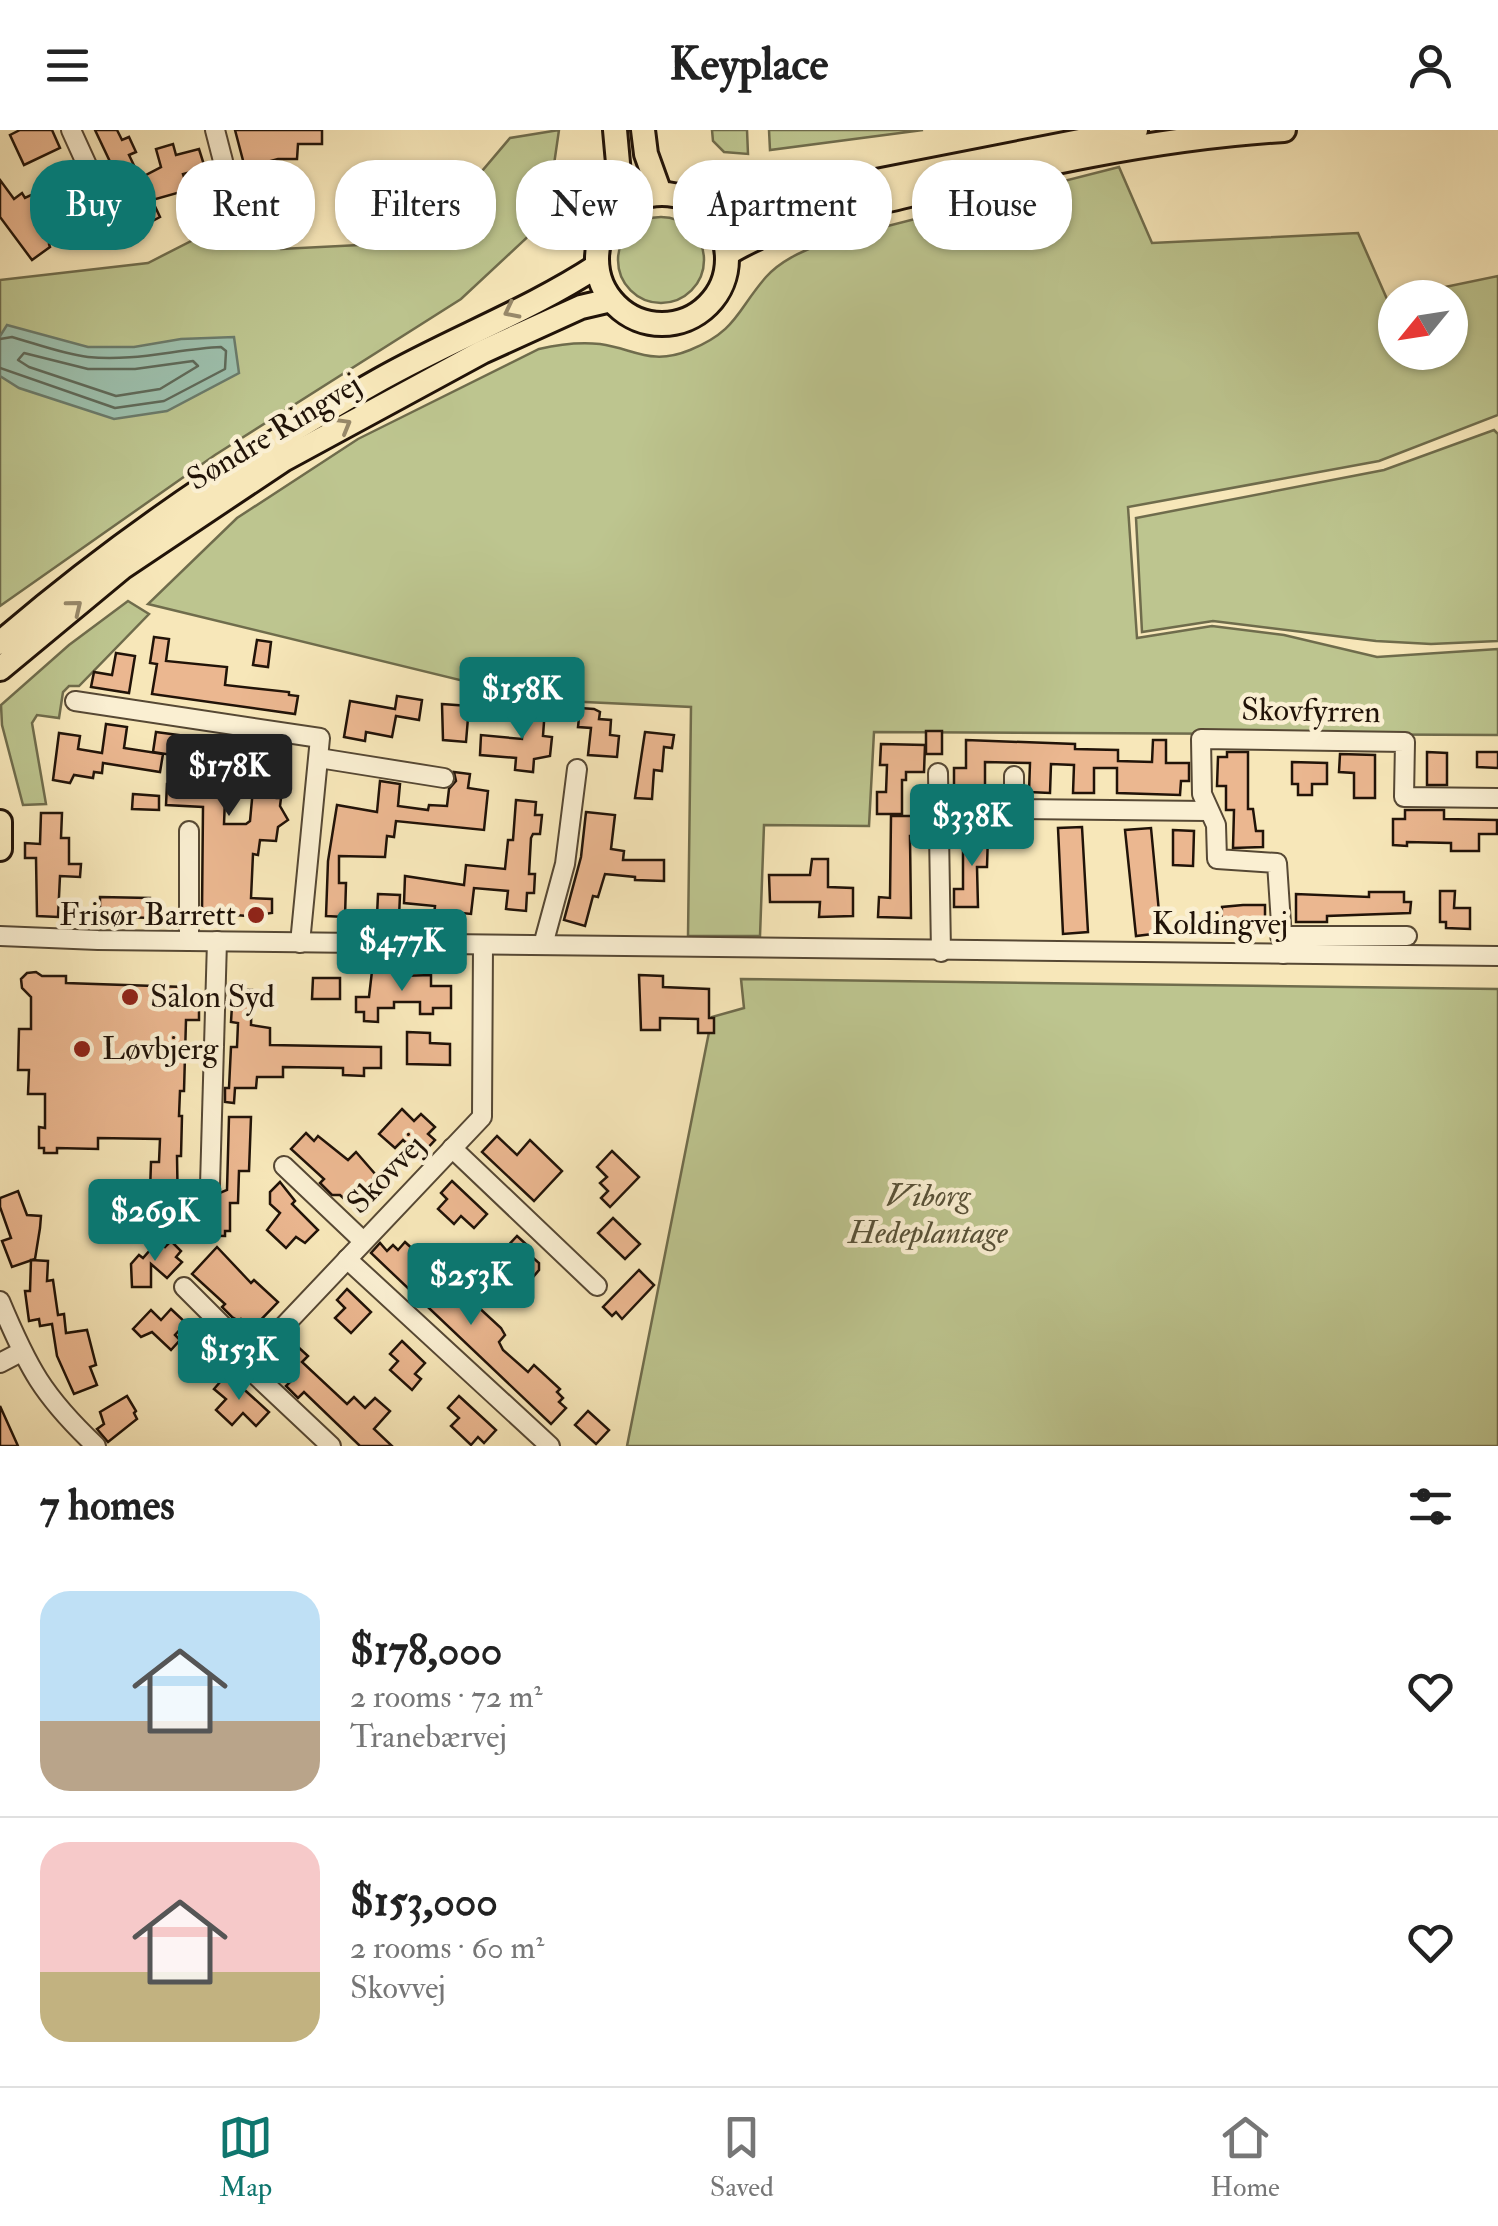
<!DOCTYPE html>
<meta charset="utf-8">
<style>
body{margin:0;font-family:"IM FELL Double Pica",serif;background:#f2f2f2;color:#222;height:100vh;display:flex;flex-direction:column;font-size:38px;white-space:nowrap}
*{box-sizing:border-box;margin:0}
p{font-size:32px;color:#767676}
.icon{flex:none;width:55px;height:55px;fill:none;stroke:currentColor;stroke-width:2;stroke-linecap:round;stroke-linejoin:round}
.map{position:relative;height:1316px;overflow:hidden}
.drawer{display:flex;flex-direction:column;background:#fff;flex:1}
.drawer>*{flex:none}
.banner{position:absolute;left:30px;top:30px;width:1440px;height:90px;display:flex;gap:20px}
.needle{width:65px;rotate:240deg}
.fabs{position:absolute;left:1378px;top:150px;display:grid;gap:20px}
.fabs a{display:grid;place-items:center;width:90px;height:90px;border-radius:50%;background:#fff;box-shadow:0 2px 8px #0004;font-size:50px}
.price{position:absolute;translate:-50% -85px;padding:0 22px;border-radius:10px;background:#0f766e;color:#fff;font-size:32px;line-height:65px;filter:drop-shadow(0 2px 5px #0008)}
.price::after{content:'';position:absolute;left:50%;top:60px;width:30px;height:22px;margin-left:-15px;background:inherit;clip-path:polygon(0 0,100% 0,50% 100%)}
.price.current{background:#222;color:#fff}
ul{padding:0;list-style:none}
li{display:flex;align-items:center;gap:30px;height:250px;padding:0 40px}
li+li{border-top:2px solid #e0e0e0}
li span{display:grid;place-items:center;flex:none;width:280px;height:200px;border-radius:30px;color:#555}
li>.icon{margin-inline-start:auto}
span .icon{width:120px;height:120px;fill:#fffc;stroke-width:1}
li b{font-size:42px}
h2{display:flex;justify-content:space-between;align-items:center;height:120px;padding:0 40px;font-size:42px}
.chip{padding:0 35px;border-radius:40px;background:#fff;box-shadow:0 2px 8px #0004;font-size:35px;line-height:90px}
.chip.current{background:#0f766e;color:#fff}
header{display:flex;justify-content:space-between;align-items:center;height:130px;padding:0 40px;background:#fff;font-size:45px;font-weight:800}
.dock{display:flex;justify-content:space-around;align-items:center;height:140px;border-top:2px solid #e0e0e0;background:#fff;font-size:28px;color:#767676}
.dock a{display:grid;justify-items:center;gap:5px}
.dock .current{color:#0f766e}
.map>svg:first-child{display:block}
.green{fill:#bdc58f;stroke:#6f6c4c;stroke-width:2.5;fill-rule:evenodd}
.water{fill:#9dc0ad;stroke:#6b7b6b;stroke-width:2.5}
.lines{fill:none;stroke-linecap:round;stroke-linejoin:round}
.shore{stroke:#5f6a5a;stroke-width:2.5}
.building{fill:#ebb790;stroke:#211308;stroke-width:2.5;fill-rule:evenodd}
.minor-casing{stroke:#564834;stroke-width:22}
.major-casing{stroke:#211308;stroke-width:28}
.minor{stroke:#faefd2;stroke-width:18}
.major{stroke:#f7e7b9;stroke-width:22}
.oneway{stroke:#978869}
.poi-dot{fill:#8f2418;stroke:#faefd2;stroke-width:4}
.labels{text-anchor:middle;dominant-baseline:central;stroke-width:9;stroke-linejoin:round;paint-order:stroke}
.street-label{font-size:32px;fill:#211308;stroke:#faefd2}
.poi-label{font-size:32px;fill:#211308;stroke:#faefd2;text-anchor:start}
.park-label{font-size:32px;font-style:italic;fill:#585137;stroke:#faefd2}
</style>
<header><svg class="icon" aria-label="menu" viewBox="0 0 24 24"><path d="M4 6h16M4 12h16M4 18h16"/></svg>Keyplace<svg class="icon" aria-label="person" viewBox="0 0 24 24"><circle cx="12" cy="8" r="4"/><path d="M4 21q1-7 8-7t8 7"/></svg></header>
<div class="map">
<svg width="1498" height="1316" viewBox="0 0 1498 1316">
<rect width="100%" height="100%" fill="#f7e7b9"/>
<filter id="stains"><feTurbulence type="fractalNoise" baseFrequency=".002" numOctaves="4"/><feColorMatrix values="0 0 0 0 .2 0 0 0 0 .09 0 0 0 0 .02 0 0 0 .5 -.17"/></filter>
<radialGradient id="worn" r=".72"><stop offset=".6" stop-color="#630" stop-opacity="0"/><stop offset="1" stop-color="#630" stop-opacity=".3"/></radialGradient>
<g class="green">
<polygon points="559,0 549,69 535,100 461,169 215,325 0,476 0,150 148,133 252,80 281,119 399,113 426,79 471,54 510,8"/>
<polygon points="712,0 747,0 748,24 724,22 713,11"/>
<polygon points="769,0 923,0 770,20"/>
<path d="M1119,37L1152,113L1358,103L1387,169L1498,146V285L1379,331L1128,377L1137,508L1212,496L1284,505L1377,527L1498,519V605L874,602L869,696L764,695L760,806H688L691,577L542,570L148,474L237,388L358,309L539,219C560,214 579,212 600,214C635,219 651,236 690,220C737,201 737,180 766,147C782,129 804,121 825,112ZM1395,168H1450V222H1395Z"/>
<circle cx="661" cy="130" r="43"/>
<polygon points="1494,300 1498,304 1498,511 1431,514 1376,511 1213,491 1142,502 1136,388 1384,340"/>
<polygon points="128,471 149,484 79,556 69,556 63,562 59,588 37,585 32,593 46,674 23,675 2,595 1,575 69,515"/>
<polygon points="741,849 1498,859 1498,1316 627,1316 712,887 744,878"/>
</g>
<polygon class="water" points="7,195 88,217 134,217 181,209 234,207 239,243 167,281 114,289 19,258 0,246 0,206"/>
<g class="lines">
<g class="shore">
<path d="M0,209L12,207C37,214 63,224 88,227C133,232 177,219 221,217L226,221L225,239L164,271L115,278L0,238"/>
<polygon points="24,223 88,239 135,239 193,231 198,236 160,259 116,266 29,237 18,230"/>
</g>
</g>
<g class="building">
<polygon points="20,0 52,0 60,18 24,35 10,5"/>
<polygon points="95,0 117,0 122,10 129,7 136,22 129,25 140,48 161,37 156,19 173,14 176,25 199,19 205,38 183,44 188,60 152,70 160,87 141,97"/>
<polygon points="235,0 322,0 322,14 298,14 297,29 278,29 245,38"/>
<polygon points="0,50 14,69 22,63 25,68 59,52 65,64 82,56 89,73 79,78 87,94 49,114 50,117 32,130 0,87"/>
<polygon points="154,507 169,509 166,531 227,537 225,555 289,562 289,565 298,566 295,584 152,564 157,534 150,533"/>
<polygon points="257,510 271,512 268,537 253,535"/>
<polygon points="116,523 135,526 129,563 91,557 94,542 112,545"/>
<polygon points="397,566 422,570 419,590 396,586 392,607 366,602 365,611 344,607 350,571 395,579"/>
<polygon points="442,574 469,576 466,612 443,610"/>
<polygon points="525,576 545,578 543,606 552,607 550,626 534,629 533,642 515,640 516,628 480,625 481,605 522,609"/>
<polygon points="580,578 594,579 600,582 599,589 611,590 610,605 619,606 617,627 588,625 591,598 578,597"/>
<polygon points="106,594 127,597 124,618 163,624 160,642 103,633 102,643 94,642 93,648 74,645 70,653 53,650 59,603 80,606 78,619 102,623"/>
<rect x="926" y="601" width="16" height="23"/>
<path d="M156,602L231,612L230,621L283,630L277,668H281L280,676L288,690L278,697L276,711L260,710L258,725L253,724L251,768L272,769V783L247,786L202,782L203,677L166,675L167,654L212,657L217,632L153,622ZM226,644L254,648L250,691L246,694H224Z"/>
<polygon points="645,602 674,605 672,618 664,617 662,641 654,640 652,669 635,668"/>
<polygon points="966,610 1075,614 1075,619 1118,620 1118,631 1152,632 1153,610 1166,610 1166,633 1189,633 1189,651 1181,651 1180,665 1117,663 1117,638 1094,638 1094,663 1073,663 1074,635 1051,634 1050,663 1029,662 1030,633 985,632 985,667 954,666 954,638 966,638"/>
<polygon points="881,614 925,615 924,642 906,642 906,650 902,650 902,684 877,684 877,662 886,662 887,635 880,635"/>
<polygon points="1227,622 1248,622 1248,679 1253,679 1256,701 1263,701 1263,717 1233,718 1234,680 1226,680 1226,656 1217,656 1218,627 1227,627"/>
<polygon points="1427,622 1447,623 1447,655 1427,655"/>
<polygon points="1477,622 1498,622 1498,638 1477,637"/>
<polygon points="1340,624 1375,625 1375,668 1354,668 1354,643 1339,642"/>
<polygon points="1292,632 1327,633 1327,654 1312,654 1312,665 1298,665 1298,654 1292,654"/>
<polygon points="454,642 470,644 468,658 488,661 484,700 396,691 394,707 387,706 385,727 339,726 339,753 346,753 345,787 326,786 328,731 337,675 377,682 380,651 400,654 398,676 428,680 429,675 447,676 449,659 456,651"/>
<polygon points="133,664 159,666 159,680 132,679"/>
<polygon points="516,670 536,672 535,685 542,685 540,704 533,704 531,708 529,744 535,744 534,763 527,763 526,781 506,779 508,761 474,758 471,784 451,782 451,787 434,785 435,776 404,773 405,746 464,755 466,735 505,739 508,710 513,710"/>
<polygon points="1405,680 1444,680 1444,689 1497,690 1497,704 1479,704 1479,721 1451,721 1451,713 1407,712 1407,716 1393,715 1393,689 1405,689"/>
<polygon points="586,682 615,685 611,719 624,721 623,730 664,730 664,751 635,750 635,747 605,744 598,767 593,766 585,796 564,790 581,727"/>
<polygon points="41,683 62,683 61,708 69,708 69,734 81,734 80,747 60,746 58,787 37,786 36,728 25,728 25,713 40,714"/>
<polygon points="891,686 925,686 925,706 910,706 911,788 878,787 879,767 890,768"/>
<polygon points="1082,697 1088,802 1063,804 1058,698"/>
<polygon points="1151,698 1161,803 1136,806 1125,700"/>
<polygon points="1173,700 1194,701 1193,736 1173,735"/>
<polygon points="963,703 988,704 987,737 977,737 978,777 954,777 954,759 963,759"/>
<polygon points="812,729 828,729 828,757 853,758 853,786 819,787 820,772 770,772 769,745 810,745"/>
<polygon points="1440,761 1455,761 1454,778 1470,778 1470,799 1446,798 1446,792 1440,792"/>
<polygon points="1369,762 1404,762 1404,772 1411,772 1410,783 1327,786 1327,792 1296,792 1296,764 1369,767"/>
<polygon points="378,764 400,765 399,787 377,786"/>
<polygon points="100,767 150,768 150,788 100,786"/>
<polygon points="1243,775 1265,775 1265,803 1221,802 1222,777"/>
<polygon points="372,841 400,841 400,846 431,845 431,856 451,856 451,878 433,878 433,884 420,884 420,872 394,872 394,878 378,878 378,892 364,891 364,882 356,882 356,867 369,867"/>
<polygon points="36,842 42,846 66,846 66,853 184,857 184,873 199,873 199,890 186,890 184,961 180,961 179,986 182,986 181,1026 177,1026 178,1085 138,1087 139,1062 150,1062 151,1032 159,1032 160,1009 98,1008 98,1019 57,1018 57,1023 44,1023 44,1018 39,1018 39,997 45,998 45,964 28,964 29,940 18,940 19,899 31,899 31,867 22,858 21,849 27,843"/>
<polygon points="639,845 663,846 663,857 709,859 709,888 714,888 714,903 698,903 698,889 660,888 660,900 641,900"/>
<polygon points="313,848 340,848 340,869 312,869"/>
<polygon points="233,859 252,860 251,895 270,898 270,915 381,917 381,938 364,938 364,946 343,945 343,938 283,937 283,947 257,947 256,958 235,958 234,973 225,972 225,958 229,958 231,917 237,917 238,893 231,892"/>
<polygon points="407,902 430,903 430,913 450,914 450,935 407,934"/>
<polygon points="402,979 414,991 421,984 435,997 428,1004 435,1010 420,1026 403,1010 395,1018 379,1004"/>
<polygon points="229,987 251,987 249,1041 239,1041 238,1073 230,1073 230,1101 225,1101 225,1106 176,1105 195,1085 210,1085 210,1067 227,1060"/>
<polygon points="306,1003 314,1011 318,1006 348,1030 356,1022 376,1045 350,1074 340,1065 332,1065 320,1053 324,1049 291,1019"/>
<polygon points="497,1006 517,1025 530,1010 562,1041 534,1071 482,1022"/>
<polygon points="612,1021 639,1047 610,1077 601,1068 608,1061 600,1053 607,1047 597,1037"/>
<polygon points="452,1051 487,1084 474,1098 461,1086 454,1094 438,1079 447,1069 441,1063"/>
<polygon points="280,1052 295,1071 292,1074 318,1100 305,1113 296,1107 286,1118 267,1100 280,1083 270,1074 270,1062"/>
<polygon points="18,1061 27,1085 41,1086 40,1098 35,1129 12,1137 2,1111 11,1108 0,1077 0,1068"/>
<polygon points="613,1088 640,1114 625,1129 598,1103"/>
<polygon points="517,1106 527,1115 523,1119 539,1133 539,1140 523,1159 491,1134"/>
<polygon points="158,1111 165,1117 171,1111 181,1121 176,1127 182,1132 167,1148 151,1134 151,1157 132,1157 131,1134 139,1125 143,1128"/>
<polygon points="405,1112 453,1156 448,1161 468,1181 475,1174 501,1198 505,1205 499,1212 503,1220 528,1242 534,1235 560,1259 557,1262 563,1268 559,1272 566,1278 551,1294 371,1123 380,1113 387,1121 393,1115 398,1120"/>
<polygon points="217,1117 251,1153 254,1150 278,1172 252,1199 241,1189 239,1191 232,1187 222,1177 225,1174 192,1144"/>
<polygon points="31,1130 48,1131 47,1151 53,1150 58,1185 64,1184 66,1203 87,1200 96,1235 90,1237 97,1255 74,1264 57,1226 52,1194 40,1196 39,1189 29,1191 25,1161 30,1161"/>
<polygon points="639,1140 654,1155 622,1189 616,1182 612,1186 603,1177"/>
<polygon points="347,1159 371,1182 351,1203 335,1188 345,1178 337,1170"/>
<polygon points="171,1179 186,1193 175,1205 180,1210 171,1220 152,1202 141,1207 133,1199 151,1180 161,1190"/>
<polygon points="402,1211 425,1233 415,1244 421,1249 412,1260 390,1240 398,1231 390,1224"/>
<polygon points="297,1216 308,1226 302,1232 347,1274 354,1267 365,1278 375,1268 390,1281 374,1299 392,1316 360,1316 304,1262 298,1268 286,1256 291,1251 271,1232 286,1217 292,1222"/>
<polygon points="227,1244 269,1282 256,1296 243,1283 232,1295 216,1280 226,1269 214,1259"/>
<polygon points="127,1266 136,1281 134,1283 137,1289 108,1312 97,1299 104,1294 100,1282"/>
<polygon points="459,1266 496,1300 484,1313 478,1307 471,1315 451,1296 459,1288 448,1278"/>
<polygon points="0,1276 18,1316 0,1316"/>
<polygon points="588,1281 609,1300 596,1314 575,1295"/>
</g>
<g class="lines">
<g class="minor-casing">
<g id="minor">
<polyline points="71,0 112,90"/>
<polyline points="215,0 223,31"/>
<polyline points="75,571 320,608 300,813"/>
<polyline points="319,628 444,648"/>
<polyline points="938,643 941,822"/>
<polyline points="1014,646 1014,679 1208,681"/>
<polyline points="189,701 189,811"/>
<polyline points="0,806 98,810 1498,826"/>
<polyline points="1280,806 1407,806"/>
<polyline points="543,815 565,734 577,639"/>
<polyline points="1283,824 1277,733 1217,729 1216,695 1202,664 1201,609 1405,612 1404,667 1498,668"/>
<polyline points="452,1018 597,1156"/>
<polyline points="284,1036 363,1111"/>
<polyline points="210,1055 217,811"/>
<polyline points="347,1129 550,1316"/>
<polyline points="184,1157 253,1226"/>
<path d="M0,1171C28,1238 43,1266 96,1316"/>
<polyline points="0,1233 21,1222"/>
<polyline points="331,1316 246,1236 482,987 483,815"/>
</g>
</g>
<g class="major-casing">
<g id="major">
<polyline points="615,0 622,77"/>
<polyline points="643,0 646,24 660,63"/>
<circle cx="662" cy="129" r="65"/>
<polyline points="715,91 861,54 1136,0"/>
<path d="M727,124C777,92 844,81 901,67C1027,37 1154,8 1284,0"/>
<path d="M0,513C117,412 247,324 381,249C452,209 530,180 597,136"/>
<polyline points="0,539 123,437 283,330 482,222 581,177 611,170"/>
<polyline points="0,692 0,719"/>
</g>
</g>
<use href="#minor" class="minor"/>
<use href="#major" class="major"/>
</g>
<defs><path id="oneway-chevron" d="M-2-3.5L2.5 0L-2 3.5" fill="none" stroke-width="1.6" stroke-linecap="round" stroke-linejoin="round" transform="scale(2.5)"/></defs>
<g class="oneway">
<use href="#oneway-chevron" transform="translate(511 181) rotate(153)"/>
<use href="#oneway-chevron" transform="translate(344 295) rotate(-30)"/>
<use href="#oneway-chevron" transform="translate(75 477) rotate(-39)"/>
</g>
<g class="poi-dot">
<circle cx="256" cy="785" r="10"/>
<circle cx="130" cy="867" r="10"/>
<circle cx="82" cy="919" r="10"/>
</g>
<g class="labels">
<g class="street-label">
<text transform="translate(274 302) rotate(-31)">Søndre Ringvej</text>
<text transform="translate(1311 581) rotate(1)">Skovfyrren</text>
<text x="1220" y="794">Koldingvej</text>
<text transform="translate(386 1044) rotate(-46)">Skovvej</text>
</g>
<g class="poi-label">
<text x="236" y="785" text-anchor="end">Frisør Barrett</text>
<text x="150" y="867">Salon Syd</text>
<text x="102" y="919">Løvbjerg</text>
</g>
<g class="park-label">
<text x="928" y="1066">Viborg<tspan x="928" dy="37">Hedeplantage</tspan></text>
</g>
</g>
<rect width="100%" height="100%" filter="url(#stains)"/>
<rect width="100%" height="100%" fill="url(#worn)"/>
</svg>
<div class="fabs">
<a><svg class="needle" viewBox="-14 -14 28 28"><path d="M0-13l5 13h-10z" fill="#e53935"/><path d="M0 13l5-13h-10z" fill="#767676"/></svg></a>
</div>
<b class="price" style="left:522px;top:612px">$158K</b>
<b class="price current" style="left:229px;top:689px">$178K</b>
<b class="price" style="left:972px;top:739px">$338K</b>
<b class="price" style="left:402px;top:864px">$477K</b>
<b class="price" style="left:155px;top:1134px">$269K</b>
<b class="price" style="left:471px;top:1198px">$253K</b>
<b class="price" style="left:239px;top:1273px">$153K</b>
<div class="banner">
<a class="chip current">Buy</a>
<a class="chip">Rent</a>
<a class="chip">Filters</a>
<a class="chip">New</a>
<a class="chip">Apartment</a>
<a class="chip">House</a>
</div>
</div>
<section class="drawer">
<h2>7 homes<svg class="icon" aria-label="filters" viewBox="0 0 24 24"><path d="M4 7h16M4 17h16"/><circle cx="9" cy="7" r="2"/><circle cx="15" cy="17" r="2"/></svg></h2>
<ul>
<li><span style="background:linear-gradient(#bfe0f5 65%,#b9a48a 0)"><svg class="icon" aria-label="home" viewBox="0 0 24 24"><path d="M3 11l9-7 9 7M6 9v11h12V9"/></svg></span><div><b>$178,000</b><p>2 rooms · 72 m²</p><p>Tranebærvej</p></div><svg class="icon" aria-label="heart" viewBox="0 0 24 24"><path d="M12 20l-8-8c-3-5 5-10 8-4 3-6 11-1 8 4z"/></svg></li>
<li><span style="background:linear-gradient(#f6c9c9 65%,#c2b280 0)"><svg class="icon" aria-label="home" viewBox="0 0 24 24"><path d="M3 11l9-7 9 7M6 9v11h12V9"/></svg></span><div><b>$153,000</b><p>2 rooms · 60 m²</p><p>Skovvej</p></div><svg class="icon" aria-label="heart" viewBox="0 0 24 24"><path d="M12 20l-8-8c-3-5 5-10 8-4 3-6 11-1 8 4z"/></svg></li>
</ul>
</section>
<nav class="dock">
<a class="current"><svg class="icon" aria-label="map" viewBox="0 0 24 24"><path d="M3 6l6-2 6 2 6-2v14l-6 2-6-2-6 2zM9 4v14M15 6v14"/></svg>Map</a>
<a><svg class="icon" aria-label="saved" viewBox="0 0 24 24"><path d="M7 4h10v16l-5-4-5 4z"/></svg>Saved</a>
<a><svg class="icon" aria-label="home" viewBox="0 0 24 24"><path d="M3 11l9-7 9 7M6 9v11h12V9"/></svg>Home</a>
</nav>
